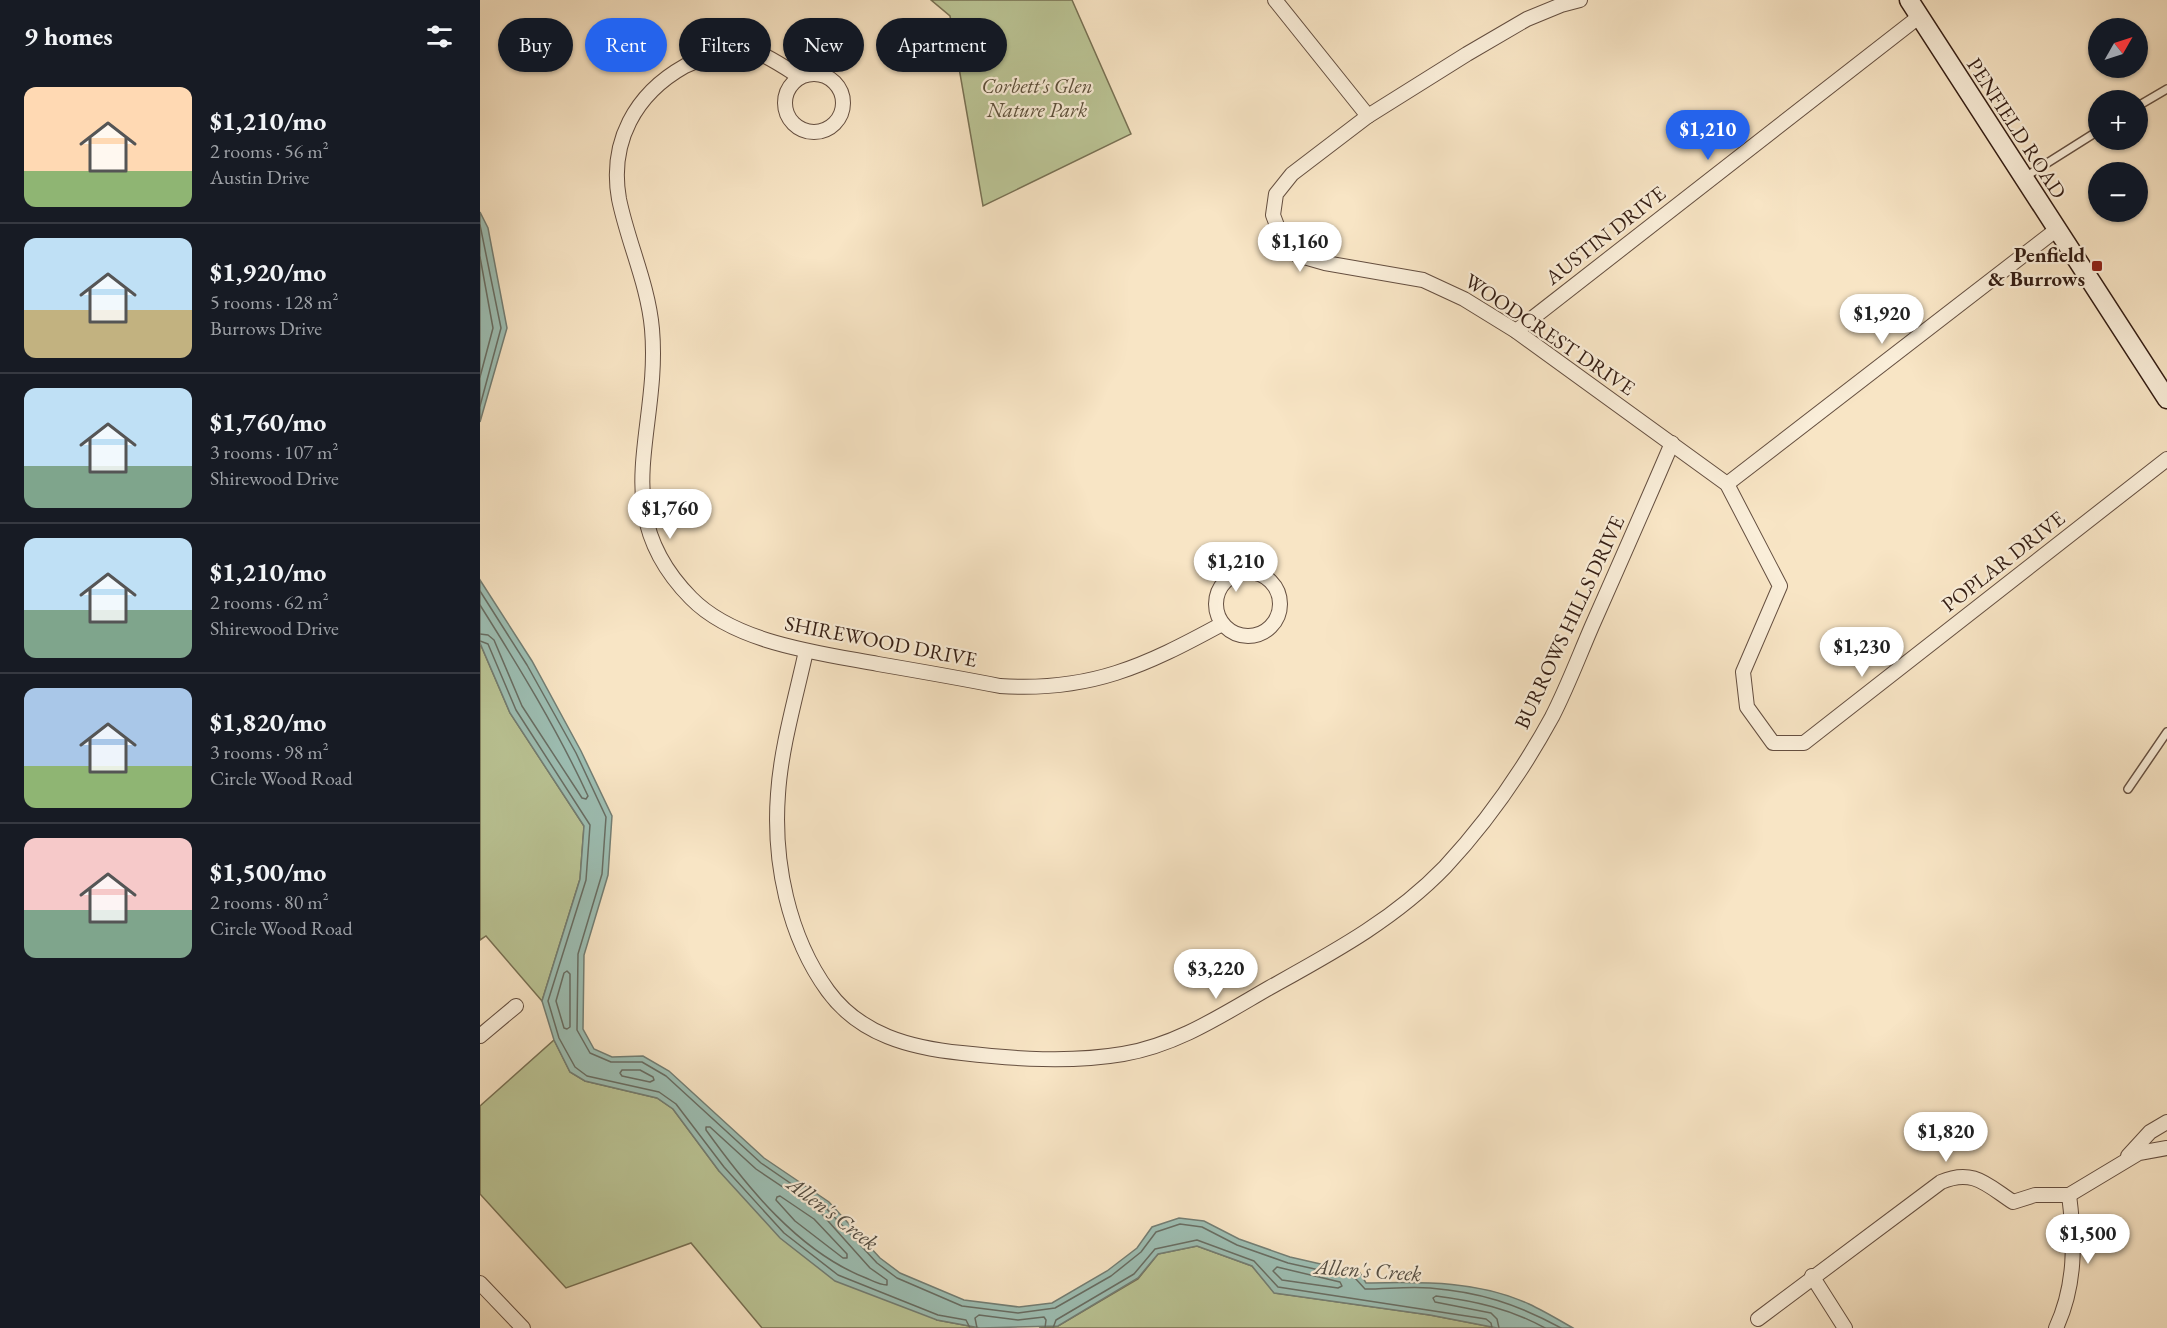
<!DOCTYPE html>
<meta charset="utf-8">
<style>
body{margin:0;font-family:"EB Garamond",serif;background:#242831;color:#f1f3f6;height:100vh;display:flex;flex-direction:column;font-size:22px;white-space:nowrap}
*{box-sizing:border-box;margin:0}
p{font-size:20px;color:#9ea1a6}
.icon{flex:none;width:33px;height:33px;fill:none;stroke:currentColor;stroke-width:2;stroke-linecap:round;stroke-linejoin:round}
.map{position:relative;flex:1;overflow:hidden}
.sheet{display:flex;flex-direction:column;background:#171b24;width:480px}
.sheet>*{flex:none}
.top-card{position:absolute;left:18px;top:18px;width:570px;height:54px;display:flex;gap:12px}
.needle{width:39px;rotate:51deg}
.buttons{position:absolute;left:1608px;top:18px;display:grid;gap:12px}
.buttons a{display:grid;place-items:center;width:60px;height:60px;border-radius:50%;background:#171b24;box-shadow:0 2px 4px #0004;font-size:30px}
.price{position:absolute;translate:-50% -51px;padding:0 14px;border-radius:21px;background:#fff;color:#222;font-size:20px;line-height:39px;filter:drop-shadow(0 2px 3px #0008)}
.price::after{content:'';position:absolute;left:50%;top:36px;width:18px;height:14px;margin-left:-9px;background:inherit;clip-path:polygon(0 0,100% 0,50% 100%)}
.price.on{background:#2563eb;color:#fff}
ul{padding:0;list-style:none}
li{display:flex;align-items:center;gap:18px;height:150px;padding:0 24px}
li+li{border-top:2px solid #363941}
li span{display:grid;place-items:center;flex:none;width:168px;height:120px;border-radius:12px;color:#555}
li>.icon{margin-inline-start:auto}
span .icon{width:72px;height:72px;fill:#fffc;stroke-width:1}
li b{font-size:26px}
h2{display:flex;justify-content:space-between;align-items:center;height:72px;padding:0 24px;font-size:26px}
.pill{padding:0 21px;border-radius:27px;background:#171b24;box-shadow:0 2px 4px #0004;font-size:21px;line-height:54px}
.pill.on{background:#2563eb;color:#fff}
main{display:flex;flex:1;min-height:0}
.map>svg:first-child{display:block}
.green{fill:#bbc596;stroke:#787154;stroke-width:1.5}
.water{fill:#9dbfb4;stroke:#737e74;stroke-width:1.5}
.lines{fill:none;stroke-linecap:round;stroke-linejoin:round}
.shore{stroke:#686e64;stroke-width:1.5}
.lane-casing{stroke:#654f40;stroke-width:10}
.street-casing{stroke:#654f40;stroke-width:16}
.secondary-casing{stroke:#341d13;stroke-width:21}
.lane{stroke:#faeed9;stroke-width:7}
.street{stroke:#faeed9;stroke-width:14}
.secondary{stroke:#faeed9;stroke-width:18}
.poi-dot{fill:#8f2418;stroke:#faeed9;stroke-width:2}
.labels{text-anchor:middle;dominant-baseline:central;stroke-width:4.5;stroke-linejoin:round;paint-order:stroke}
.park-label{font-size:21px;font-style:italic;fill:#5c4f3a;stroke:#faeed9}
.street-label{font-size:21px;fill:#341d13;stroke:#faeed9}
.poi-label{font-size:21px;font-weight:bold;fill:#341d13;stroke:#faeed9;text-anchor:end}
.water-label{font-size:22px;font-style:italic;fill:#544e43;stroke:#faeed9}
</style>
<main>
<section class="sheet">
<h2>9 homes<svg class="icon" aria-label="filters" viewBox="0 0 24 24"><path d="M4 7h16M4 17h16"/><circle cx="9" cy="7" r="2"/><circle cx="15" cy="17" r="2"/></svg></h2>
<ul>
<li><span style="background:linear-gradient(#ffd9b3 70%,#8fb573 0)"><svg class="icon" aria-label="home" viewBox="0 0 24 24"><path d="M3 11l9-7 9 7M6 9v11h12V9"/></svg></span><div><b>$1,210/mo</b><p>2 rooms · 56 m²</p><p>Austin Drive</p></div></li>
<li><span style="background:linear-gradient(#bfe0f5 60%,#c2b280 0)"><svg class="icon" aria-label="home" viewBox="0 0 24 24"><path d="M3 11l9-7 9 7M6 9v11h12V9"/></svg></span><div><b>$1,920/mo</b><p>5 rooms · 128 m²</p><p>Burrows Drive</p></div></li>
<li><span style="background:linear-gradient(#bfe0f5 65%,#7fa58c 0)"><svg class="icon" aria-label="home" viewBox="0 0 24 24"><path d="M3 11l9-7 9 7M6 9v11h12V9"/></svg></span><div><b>$1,760/mo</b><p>3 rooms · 107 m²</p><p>Shirewood Drive</p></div></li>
<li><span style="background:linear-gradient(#bfe0f5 60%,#7fa58c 0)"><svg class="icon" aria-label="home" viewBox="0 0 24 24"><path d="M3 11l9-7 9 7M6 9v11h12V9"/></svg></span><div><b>$1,210/mo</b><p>2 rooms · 62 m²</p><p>Shirewood Drive</p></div></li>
<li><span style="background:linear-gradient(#a9c7e8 65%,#8fb573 0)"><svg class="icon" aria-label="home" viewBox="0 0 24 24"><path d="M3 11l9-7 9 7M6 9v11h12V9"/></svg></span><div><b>$1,820/mo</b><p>3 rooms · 98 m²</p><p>Circle Wood Road</p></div></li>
<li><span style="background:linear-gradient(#f6c9c9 60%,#7fa58c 0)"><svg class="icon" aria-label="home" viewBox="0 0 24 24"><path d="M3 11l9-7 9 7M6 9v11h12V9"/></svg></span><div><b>$1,500/mo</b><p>2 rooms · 80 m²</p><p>Circle Wood Road</p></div></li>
</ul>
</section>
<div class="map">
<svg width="1687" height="1328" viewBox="0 0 1687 1328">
<rect width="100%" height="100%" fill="#f8e5c5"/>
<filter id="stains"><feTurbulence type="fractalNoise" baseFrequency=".00333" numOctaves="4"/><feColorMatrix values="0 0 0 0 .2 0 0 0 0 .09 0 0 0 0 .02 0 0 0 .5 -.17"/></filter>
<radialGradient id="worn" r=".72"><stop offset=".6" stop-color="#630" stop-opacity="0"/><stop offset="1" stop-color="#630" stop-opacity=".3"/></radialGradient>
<g class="green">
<polygon points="451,0 592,0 651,134 503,206 470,16"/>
<polygon points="0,643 30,713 104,826 100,879 62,1001 6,936 0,940"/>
<polygon points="74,1040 90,1072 105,1081 177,1098 193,1109 239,1171 457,1320 500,1328 282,1328 211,1243 86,1288 0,1194 0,1106"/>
<polygon points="717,1246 772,1266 795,1293 950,1315 1017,1328 559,1328 578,1326 658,1279 678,1254"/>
</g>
<g class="water">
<polygon points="0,212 8,228 27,328 0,422"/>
<path d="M0,580L52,661L101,751L132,816L128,875L104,955L103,1029L114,1049L132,1057L163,1056L189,1071L284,1158L349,1202L400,1258L420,1273L484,1300L539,1307L572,1303L627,1271L657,1248L672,1227L699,1218L724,1221L759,1239L810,1257L880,1273L886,1283C941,1282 998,1280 1049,1304C1064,1311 1079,1320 1093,1328H1017L950,1315L794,1293L772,1266L717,1246L678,1254L658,1278L578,1326L500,1328L457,1320L355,1281L300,1238L239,1171L193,1109L177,1098L105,1081L90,1072L74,1040L62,1001L100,879L104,826L30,713L0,643Z"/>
</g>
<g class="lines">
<g class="shore">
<polyline points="0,225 21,328 0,406"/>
<polyline points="0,257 13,328 0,377"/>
<path d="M0,591L47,665L96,753L126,817L122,874L98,954L97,1030L110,1053L131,1062H162L186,1076L281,1163L345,1207L397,1263L417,1278L482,1306L538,1313L575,1308L631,1276L661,1252L676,1232L700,1224L722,1227L757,1245L808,1263L875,1278L885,1289C907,1289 929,1286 950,1288C1000,1292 1037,1304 1081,1328"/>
<path d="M0,605C39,667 77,729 108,796L106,799L102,798L42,706L14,640L8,635L0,634"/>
<polyline points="0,641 8,644 36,710 110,825 106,880 68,1001 79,1038 95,1067 107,1076 179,1092 196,1104 244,1167 304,1233 358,1275 458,1315 486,1320 490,1328"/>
<polygon points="87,971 90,974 90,1027 87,1029 84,1028 76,1001 84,973"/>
<polygon points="142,1070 160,1070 173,1077 174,1080 170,1082 142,1076 140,1073"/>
<path d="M226,1127H230L276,1169L340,1212L390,1268L407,1280V1285C400,1285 393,1281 386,1278C319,1252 267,1187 226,1130Z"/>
<polygon points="300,1196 334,1219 367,1254 367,1258 363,1258 315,1221 296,1200 297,1197"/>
<polygon points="797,1267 860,1282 862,1286 858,1288 802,1280 793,1271"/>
<polyline points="497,1328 495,1318 499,1315 538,1320 564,1317 566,1320 565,1328"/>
<polyline points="573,1328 576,1320 654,1274 675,1249 717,1240 774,1261 798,1287 1006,1319 1011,1323 1012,1328"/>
<path d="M1019,1328L1017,1319L1011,1313L955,1302L953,1298L956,1296C995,1301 1031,1309 1065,1328"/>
</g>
<g class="lane-casing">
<g id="lane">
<polyline points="1658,106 1687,89"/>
<polyline points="1545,177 1618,131"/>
<polyline points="1648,789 1687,732"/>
</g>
</g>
<g class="street-casing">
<g id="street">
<polyline points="795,0 888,116"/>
<polyline points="1100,0 1081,5 1047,19 987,54 888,116 812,174 796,194 793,215 802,239 817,255 845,263 943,280 984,299 1036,331 1247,484 1300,586 1263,672 1267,707 1293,743 1324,743 1687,459"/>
<circle cx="334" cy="103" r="29"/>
<path d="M320,77C309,70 297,62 285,56C264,46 225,56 205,66C155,94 129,142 139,199C148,243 168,284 172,329C181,432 125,511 211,598C255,643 339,653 398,664C439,671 479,678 520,686C610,692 665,666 742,624"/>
<polyline points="1036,331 1440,16"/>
<polyline points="1247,484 1576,230"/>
<circle cx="768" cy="604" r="32"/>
<path d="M326,651C316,697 301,747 298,794C293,861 308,936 348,991C380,1035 431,1048 482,1053C535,1059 590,1063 643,1054C697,1045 742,1015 789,988C852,953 914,920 965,867C1006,823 1043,770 1072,717C1087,688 1099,656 1112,626C1139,565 1166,504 1192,443"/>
<polyline points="0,1036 36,1006"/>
<polyline points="1648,1156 1670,1132 1687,1122"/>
<polyline points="1332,1276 1365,1328"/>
<polyline points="0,1283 43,1328"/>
<path d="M1278,1319L1461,1182C1493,1168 1507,1185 1533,1202L1555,1195H1589L1659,1153L1687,1148"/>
<path d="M1576,1328C1596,1285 1595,1241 1589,1195"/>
</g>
</g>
<g class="secondary-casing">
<polyline id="secondary" points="1429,0 1687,399"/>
</g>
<use href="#lane" class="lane"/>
<use href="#street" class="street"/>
<use href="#secondary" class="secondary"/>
</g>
<rect class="poi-dot" x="1611" y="260" width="12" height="12" rx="3"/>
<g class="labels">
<g class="park-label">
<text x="557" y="85">Corbett's Glen<tspan x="557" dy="24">Nature Park</tspan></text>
</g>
<g class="street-label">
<text transform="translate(1537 128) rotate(57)">PENFIELD ROAD</text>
<text transform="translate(1125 235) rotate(-38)">AUSTIN DRIVE</text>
<text transform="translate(1070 334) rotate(34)">WOODCREST DRIVE</text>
<text transform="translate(1523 561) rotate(-38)">POPLAR DRIVE</text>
<text transform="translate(1089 622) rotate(-65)">BURROWS HILLS DRIVE</text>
<text transform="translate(401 641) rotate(11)">SHIREWOOD DRIVE</text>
</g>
<g class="poi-label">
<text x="1605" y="254">Penfield<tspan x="1605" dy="24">&amp; Burrows</tspan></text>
</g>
<g class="water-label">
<text transform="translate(353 1213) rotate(37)">Allen's Creek</text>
<text transform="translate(888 1270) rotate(4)">Allen's Creek</text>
</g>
</g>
<rect width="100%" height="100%" filter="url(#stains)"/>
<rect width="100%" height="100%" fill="url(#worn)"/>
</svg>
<div class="buttons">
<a><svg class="needle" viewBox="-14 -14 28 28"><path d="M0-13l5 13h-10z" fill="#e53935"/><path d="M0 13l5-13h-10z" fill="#9ea1a6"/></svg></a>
<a>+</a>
<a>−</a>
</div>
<b class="price on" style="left:1228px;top:161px">$1,210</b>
<b class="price" style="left:820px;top:273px">$1,160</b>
<b class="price" style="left:1402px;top:345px">$1,920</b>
<b class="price" style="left:190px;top:540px">$1,760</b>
<b class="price" style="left:756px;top:593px">$1,210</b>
<b class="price" style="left:1382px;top:678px">$1,230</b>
<b class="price" style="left:736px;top:1000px">$3,220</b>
<b class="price" style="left:1466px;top:1163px">$1,820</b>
<b class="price" style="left:1608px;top:1265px">$1,500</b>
<div class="top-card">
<a class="pill">Buy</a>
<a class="pill on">Rent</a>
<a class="pill">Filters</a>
<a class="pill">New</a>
<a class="pill">Apartment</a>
</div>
</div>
</main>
